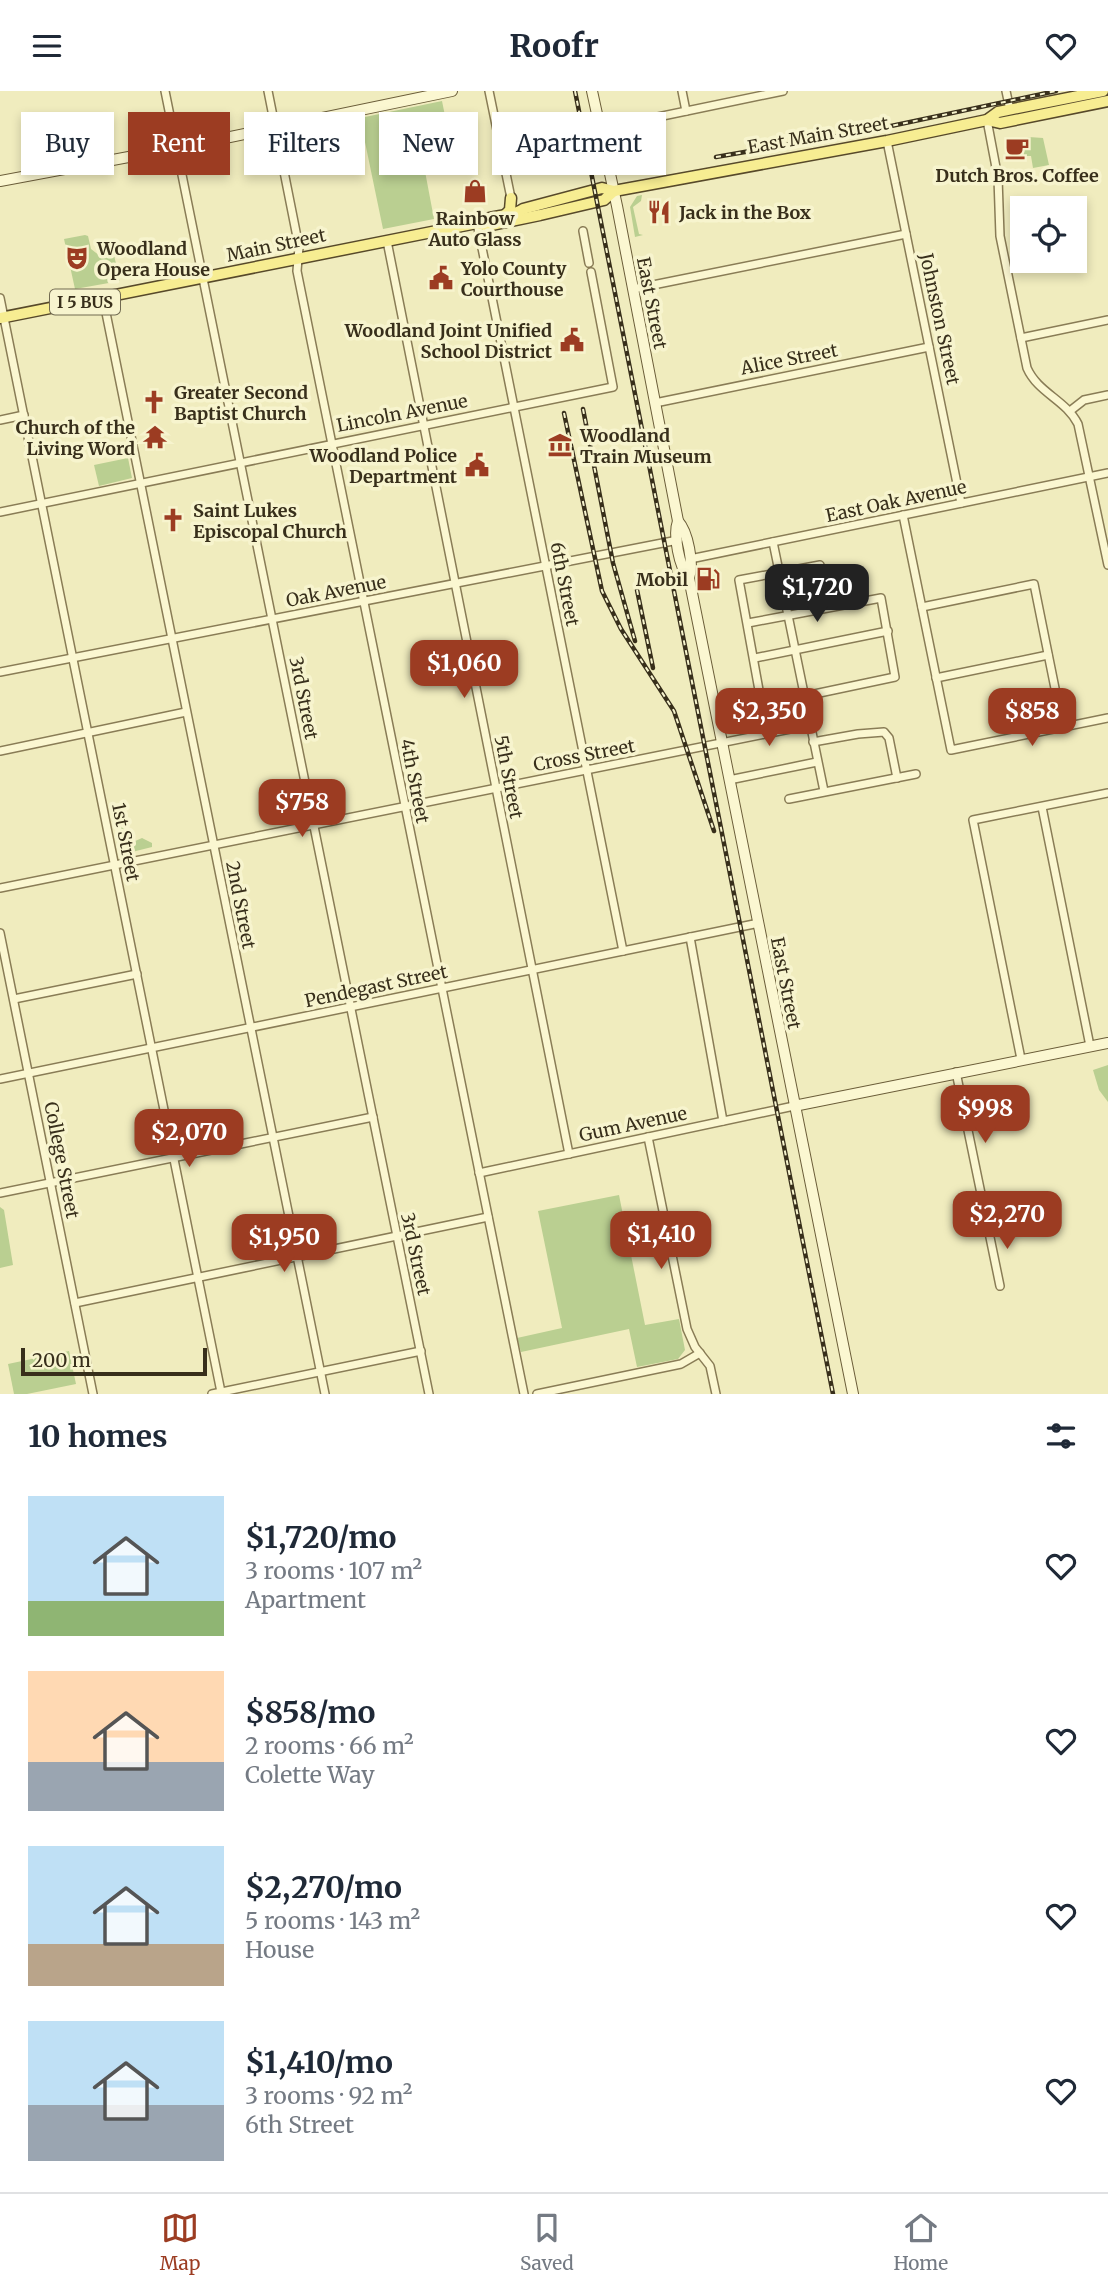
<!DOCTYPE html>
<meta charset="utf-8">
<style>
body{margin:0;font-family:Merriweather,serif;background:#f6f6f7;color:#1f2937;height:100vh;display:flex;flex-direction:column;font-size:26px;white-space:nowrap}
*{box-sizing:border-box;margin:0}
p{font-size:23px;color:#747a83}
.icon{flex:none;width:38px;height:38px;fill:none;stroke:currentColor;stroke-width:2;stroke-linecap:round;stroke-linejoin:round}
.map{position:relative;height:1303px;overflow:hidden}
.sheet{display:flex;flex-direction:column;background:#fff;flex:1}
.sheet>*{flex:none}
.banner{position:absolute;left:21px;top:21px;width:700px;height:63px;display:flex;gap:14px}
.tools{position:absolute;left:1010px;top:105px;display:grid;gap:14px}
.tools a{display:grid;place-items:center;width:77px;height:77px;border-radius:0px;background:#fff;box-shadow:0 4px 10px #0003;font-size:35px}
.scale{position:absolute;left:21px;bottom:18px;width:186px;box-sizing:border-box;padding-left:7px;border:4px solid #382f1b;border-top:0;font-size:19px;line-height:24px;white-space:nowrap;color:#382f1b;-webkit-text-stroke:5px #f7f4ce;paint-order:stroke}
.price{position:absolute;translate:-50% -60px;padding:0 16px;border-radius:14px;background:#9c3c22;color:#fff;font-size:23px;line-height:46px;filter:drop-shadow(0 2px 4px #0008)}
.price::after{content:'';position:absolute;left:50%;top:42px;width:21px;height:16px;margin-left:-10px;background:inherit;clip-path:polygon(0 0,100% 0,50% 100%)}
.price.current{background:#222;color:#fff}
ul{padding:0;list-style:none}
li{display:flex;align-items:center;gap:21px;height:175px;padding:0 28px}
li span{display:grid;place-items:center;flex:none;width:196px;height:140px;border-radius:0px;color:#555}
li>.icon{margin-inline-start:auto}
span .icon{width:84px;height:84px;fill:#fffc;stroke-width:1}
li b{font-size:30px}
h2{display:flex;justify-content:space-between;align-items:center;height:84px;padding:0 28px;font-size:30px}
.pill{padding:0 24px;border-radius:0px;background:#fff;box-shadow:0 4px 10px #0003;font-size:24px;line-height:63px}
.pill.current{background:#9c3c22;color:#fff}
header{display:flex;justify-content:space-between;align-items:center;height:91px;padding:0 28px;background:#fff;font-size:32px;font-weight:700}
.menu{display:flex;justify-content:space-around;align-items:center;height:98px;border-top:2px solid #e0e1e3;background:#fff;font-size:19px;color:#747a83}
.menu a{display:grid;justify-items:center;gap:4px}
.menu .current{color:#9c3c22}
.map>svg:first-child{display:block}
.green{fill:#bacf91}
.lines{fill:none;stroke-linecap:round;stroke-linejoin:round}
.street-casing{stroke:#897c56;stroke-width:10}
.secondary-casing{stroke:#6b5d39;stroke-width:12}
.primary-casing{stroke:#57492a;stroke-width:13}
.street{stroke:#fbf7d1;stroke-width:7}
.secondary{stroke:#fbf7d1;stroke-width:10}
.primary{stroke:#f7ed92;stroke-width:10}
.rail-casing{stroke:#382f1b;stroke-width:4.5}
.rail{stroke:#f7f4ce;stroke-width:2;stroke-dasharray:5;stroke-linecap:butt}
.labels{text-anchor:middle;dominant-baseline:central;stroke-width:7;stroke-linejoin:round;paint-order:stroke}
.shield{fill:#f7f4ce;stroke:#716a51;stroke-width:2}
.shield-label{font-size:16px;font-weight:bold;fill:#382f1b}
.street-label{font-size:18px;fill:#382f1b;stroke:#f7f4ce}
.poi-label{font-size:18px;font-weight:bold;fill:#382f1b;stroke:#f7f4ce;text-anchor:start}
</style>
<header><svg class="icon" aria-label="menu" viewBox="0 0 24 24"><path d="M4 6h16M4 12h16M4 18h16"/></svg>Roofr<svg class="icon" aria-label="heart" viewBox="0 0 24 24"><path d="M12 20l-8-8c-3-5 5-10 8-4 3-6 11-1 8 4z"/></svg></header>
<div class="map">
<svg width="1108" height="1303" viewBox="0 0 1108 1303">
<rect width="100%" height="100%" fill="#f0ecbe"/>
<g class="green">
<polygon points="442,10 454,69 424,75 434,128 383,138 360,27"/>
<polygon points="1029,46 1043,47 1049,74 1033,77 1031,65 1024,65 1021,50"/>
<polygon points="642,104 641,110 633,116 639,143 643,144 635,146 630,116 637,105"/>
<polygon points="85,144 88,145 91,158 100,165 112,162 114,164 120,190 75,198 64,148"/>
<polygon points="128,367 132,387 99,395 94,374"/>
<polygon points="124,730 129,737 125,741 127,749 133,751 142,747 152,752 152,756 128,762 122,759 117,734 119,731"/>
<polygon points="1108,974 1108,1011 1099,999 1093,979"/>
<polygon points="619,1104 645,1234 679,1228 685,1259 678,1268 637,1276 629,1238 521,1261 517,1247 562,1237 538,1120"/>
<polygon points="0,1116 4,1119 13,1174 0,1177"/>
<polygon points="69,1260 76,1293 27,1303 14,1303 8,1273"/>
</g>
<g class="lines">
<g class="street-casing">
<g id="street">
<polyline points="165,0 429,1303"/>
<polyline points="268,0 299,156 297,180 524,1303"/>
<polyline points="489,0 511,107"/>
<polyline points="682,0 686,20"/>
<polyline points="1006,0 1010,19"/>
<path d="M987,29L998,87L1000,145L1027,277C1038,302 1066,309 1078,333L1108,474"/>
<polyline points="600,38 783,0"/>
<polyline points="887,50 961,412"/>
<polyline points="477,132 623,860"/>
<polyline points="583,140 589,172"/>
<polyline points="387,150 569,1063"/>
<polyline points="633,198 906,143"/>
<polyline points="0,207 221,1301"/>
<polyline points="103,207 325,1303"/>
<polyline points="1021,247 1108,229"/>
<polyline points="655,312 929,256"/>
<polyline points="1070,320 1084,309 1108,304"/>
<polyline points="0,329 24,324"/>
<polyline points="0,421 613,296 591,181"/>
<polyline points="903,424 951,659 1108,627"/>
<polyline points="773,451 824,700"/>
<polyline points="690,468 1108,382"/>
<polyline points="922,516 1034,493 1063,637"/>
<polyline points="748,532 881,507 895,586 805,605"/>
<polyline points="755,567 888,540"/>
<polyline points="0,581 678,449"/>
<polyline points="936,587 1048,564"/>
<polyline points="767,643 739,489 820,474"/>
<polyline points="813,651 858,643 884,641 889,647 897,687"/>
<polyline points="0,660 186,621"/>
<polyline points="729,689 817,671"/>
<polyline points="789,708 916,683"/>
<polyline points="1042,716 1090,955"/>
<polyline points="0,797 810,634"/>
<polyline points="0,842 93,1303"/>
<polyline points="690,846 723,1030"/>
<polyline points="14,908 137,883"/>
<polyline points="1021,968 973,729 1108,702"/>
<polyline points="956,981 1000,1195"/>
<polyline points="0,988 759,832"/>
<polyline points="648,1046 687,1238 695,1256 710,1275 716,1303"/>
<polyline points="479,1082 794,1015"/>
<polyline points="0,1102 373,1026"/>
<polyline points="75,1212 488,1126"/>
<polyline points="212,1303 421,1260"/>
<polyline points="537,1303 681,1273 700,1262"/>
</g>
</g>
<g class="secondary-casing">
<g id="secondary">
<path d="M592,0L617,115L678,430C688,441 694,473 689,487L853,1303"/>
<polyline points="0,90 182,56 452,0"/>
<path d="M678,430C673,444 679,476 689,487"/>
<polyline points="794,1015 1108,952"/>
</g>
</g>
<g class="primary-casing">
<g id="primary">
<polyline points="987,29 1000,32 1108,10"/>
<polyline points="506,123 510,119 511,107"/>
<polyline points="477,132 487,135 540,124 604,109 614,100"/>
<path d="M0,227L477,132C491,123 510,127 523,118L602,97L614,100L887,50L987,29L998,21L1103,0"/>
</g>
</g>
<use href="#street" class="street"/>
<use href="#secondary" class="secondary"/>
<use href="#primary" class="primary"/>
<g class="rail-casing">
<g id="rail">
<polyline points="575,0 833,1303"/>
<polyline points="716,66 877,38 1056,0"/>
<polyline points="583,318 613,472 635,550"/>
<polyline points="564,322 602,500 621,538 674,620 714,740"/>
<polyline points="637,499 653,577"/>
</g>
</g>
<use href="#rail" class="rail"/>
</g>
<defs>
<g id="cafe-bare" transform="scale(1.89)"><path d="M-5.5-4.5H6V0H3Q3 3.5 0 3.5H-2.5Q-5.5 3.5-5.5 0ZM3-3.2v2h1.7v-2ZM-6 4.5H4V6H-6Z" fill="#9c3c22" stroke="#f7f4ce" stroke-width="2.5" paint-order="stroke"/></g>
<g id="shop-bare" transform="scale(1.89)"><path d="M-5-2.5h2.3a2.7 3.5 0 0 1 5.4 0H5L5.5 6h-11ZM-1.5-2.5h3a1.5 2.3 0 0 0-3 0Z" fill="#9c3c22" stroke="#f7f4ce" stroke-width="2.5" paint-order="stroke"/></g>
<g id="restaurant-bare" transform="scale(1.89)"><path d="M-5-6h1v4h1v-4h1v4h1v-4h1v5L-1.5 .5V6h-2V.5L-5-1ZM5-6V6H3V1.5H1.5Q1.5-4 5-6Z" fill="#9c3c22" stroke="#f7f4ce" stroke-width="2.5" paint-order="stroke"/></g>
<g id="theatre-bare" transform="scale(1.89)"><path d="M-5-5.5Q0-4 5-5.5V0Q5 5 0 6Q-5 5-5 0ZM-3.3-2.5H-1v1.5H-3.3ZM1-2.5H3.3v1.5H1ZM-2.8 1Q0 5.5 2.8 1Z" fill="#9c3c22" stroke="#f7f4ce" stroke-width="2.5" paint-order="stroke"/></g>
<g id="civic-bare" transform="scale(1.89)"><path d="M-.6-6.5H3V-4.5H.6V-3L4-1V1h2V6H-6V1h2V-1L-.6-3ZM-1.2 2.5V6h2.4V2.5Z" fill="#9c3c22" stroke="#f7f4ce" stroke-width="2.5" paint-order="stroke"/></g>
<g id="church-bare" transform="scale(1.89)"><path d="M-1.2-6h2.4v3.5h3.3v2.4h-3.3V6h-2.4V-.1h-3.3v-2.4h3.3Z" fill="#9c3c22" stroke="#f7f4ce" stroke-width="2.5" paint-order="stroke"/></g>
<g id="temple-bare" transform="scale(1.89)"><path d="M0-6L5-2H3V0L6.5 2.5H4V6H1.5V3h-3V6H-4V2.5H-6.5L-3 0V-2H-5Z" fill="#9c3c22" stroke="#f7f4ce" stroke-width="2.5" paint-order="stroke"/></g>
<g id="museum-bare" transform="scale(1.89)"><path d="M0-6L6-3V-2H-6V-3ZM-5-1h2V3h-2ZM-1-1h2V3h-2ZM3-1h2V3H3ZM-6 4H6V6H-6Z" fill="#9c3c22" stroke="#f7f4ce" stroke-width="2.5" paint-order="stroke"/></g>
<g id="fuel-bare" transform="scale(1.89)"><path d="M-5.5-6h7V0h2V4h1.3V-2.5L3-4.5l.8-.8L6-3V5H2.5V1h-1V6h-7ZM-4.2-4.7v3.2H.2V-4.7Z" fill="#9c3c22" stroke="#f7f4ce" stroke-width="2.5" paint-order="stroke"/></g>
</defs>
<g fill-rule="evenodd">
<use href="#cafe-bare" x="1017" y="57"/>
<use href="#shop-bare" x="475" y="100"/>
<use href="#restaurant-bare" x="659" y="121"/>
<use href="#theatre-bare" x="77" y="167"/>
<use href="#civic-bare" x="441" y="187"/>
<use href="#civic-bare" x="572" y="249"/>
<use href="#church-bare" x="154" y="311"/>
<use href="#temple-bare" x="155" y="346"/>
<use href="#museum-bare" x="560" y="354"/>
<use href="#civic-bare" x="477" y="374"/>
<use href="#church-bare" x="173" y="429"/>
<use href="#fuel-bare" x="708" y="488"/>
</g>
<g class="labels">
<rect class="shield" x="50" y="198.5" width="70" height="25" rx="5"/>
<g class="shield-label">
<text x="85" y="211">I 5 BUS</text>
</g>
<g class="street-label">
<text transform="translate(818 44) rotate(-10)">East Main Street</text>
<text transform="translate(276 154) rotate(-12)">Main Street</text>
<text transform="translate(652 212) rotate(79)">East Street</text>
<text transform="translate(940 228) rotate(78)">Johnston Street</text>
<text transform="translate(789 268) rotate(-11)">Alice Street</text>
<text transform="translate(402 322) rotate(-11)">Lincoln Avenue</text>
<text transform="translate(896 410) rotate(-12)">East Oak Avenue</text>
<text transform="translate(565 493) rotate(79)">6th Street</text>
<text transform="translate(336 500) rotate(-11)">Oak Avenue</text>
<text transform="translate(304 607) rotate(79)">3rd Street</text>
<text transform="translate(584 664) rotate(-11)">Cross Street</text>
<text transform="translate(509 686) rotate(79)">5th Street</text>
<text transform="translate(415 690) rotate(79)">4th Street</text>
<text transform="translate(126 751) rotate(79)">1st Street</text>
<text transform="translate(241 814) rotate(79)">2nd Street</text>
<text transform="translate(786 892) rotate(79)">East Street</text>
<text transform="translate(376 895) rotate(-12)">Pendegast Street</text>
<text transform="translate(633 1033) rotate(-12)">Gum Avenue</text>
<text transform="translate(62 1069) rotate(79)">College Street</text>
<text transform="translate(416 1163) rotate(78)">3rd Street</text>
</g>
<g class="poi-label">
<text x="1017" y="84" text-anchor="middle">Dutch Bros. Coffee</text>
<text x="679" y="121">Jack in the Box</text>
<text x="475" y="127" text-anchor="middle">Rainbow<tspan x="475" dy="21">Auto Glass</tspan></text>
<text x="97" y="157">Woodland<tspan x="97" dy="21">Opera House</tspan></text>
<text x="461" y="177">Yolo County<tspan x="461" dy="21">Courthouse</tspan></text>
<text x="552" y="239" text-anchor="end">Woodland Joint Unified<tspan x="552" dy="21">School District</tspan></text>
<text x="174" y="301">Greater Second<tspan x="174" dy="21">Baptist Church</tspan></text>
<text x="135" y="336" text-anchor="end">Church of the<tspan x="135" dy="21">Living Word</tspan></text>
<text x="580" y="344">Woodland<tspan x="580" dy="21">Train Museum</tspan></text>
<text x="457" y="364" text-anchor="end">Woodland Police<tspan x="457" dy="21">Department</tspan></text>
<text x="193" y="419">Saint Lukes<tspan x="193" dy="21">Episcopal Church</tspan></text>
<text x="688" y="488" text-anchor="end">Mobil</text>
</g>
</g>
</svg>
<div class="tools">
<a><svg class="icon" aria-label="locate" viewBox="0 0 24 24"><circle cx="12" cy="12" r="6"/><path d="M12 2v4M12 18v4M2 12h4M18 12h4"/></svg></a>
</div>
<div class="scale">200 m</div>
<b class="price current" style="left:817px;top:533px">$1,720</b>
<b class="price" style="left:464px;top:609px">$1,060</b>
<b class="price" style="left:769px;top:657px">$2,350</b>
<b class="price" style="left:1032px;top:657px">$858</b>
<b class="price" style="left:302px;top:748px">$758</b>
<b class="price" style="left:985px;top:1054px">$998</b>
<b class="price" style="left:189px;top:1078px">$2,070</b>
<b class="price" style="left:1007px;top:1160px">$2,270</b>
<b class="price" style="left:661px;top:1180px">$1,410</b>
<b class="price" style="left:284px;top:1183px">$1,950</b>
<div class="banner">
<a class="pill">Buy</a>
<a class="pill current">Rent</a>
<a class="pill">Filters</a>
<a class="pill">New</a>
<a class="pill">Apartment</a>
</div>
</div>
<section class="sheet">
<h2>10 homes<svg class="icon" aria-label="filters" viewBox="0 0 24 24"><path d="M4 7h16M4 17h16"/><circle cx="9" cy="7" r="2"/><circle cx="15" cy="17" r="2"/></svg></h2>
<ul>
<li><span style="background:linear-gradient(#bfe0f5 75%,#8fb573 0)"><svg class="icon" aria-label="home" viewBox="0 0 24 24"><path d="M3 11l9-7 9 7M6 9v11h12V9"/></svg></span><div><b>$1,720/mo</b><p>3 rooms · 107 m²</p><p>Apartment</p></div><svg class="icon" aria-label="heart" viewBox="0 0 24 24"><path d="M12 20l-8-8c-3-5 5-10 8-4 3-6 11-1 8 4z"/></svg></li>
<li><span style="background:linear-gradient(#ffd9b3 65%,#9aa5b1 0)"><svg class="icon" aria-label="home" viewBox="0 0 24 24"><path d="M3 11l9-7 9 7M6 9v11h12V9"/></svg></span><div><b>$858/mo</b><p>2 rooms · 66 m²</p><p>Colette Way</p></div><svg class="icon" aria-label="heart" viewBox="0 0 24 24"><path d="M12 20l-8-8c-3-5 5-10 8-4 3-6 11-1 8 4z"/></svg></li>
<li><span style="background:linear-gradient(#bfe0f5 70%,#b9a48a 0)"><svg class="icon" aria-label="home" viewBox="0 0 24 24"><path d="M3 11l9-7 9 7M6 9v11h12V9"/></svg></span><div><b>$2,270/mo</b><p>5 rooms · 143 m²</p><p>House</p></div><svg class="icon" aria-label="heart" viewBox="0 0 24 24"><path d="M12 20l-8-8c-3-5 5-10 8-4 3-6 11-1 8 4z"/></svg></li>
<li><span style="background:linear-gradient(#bfe0f5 60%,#9aa5b1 0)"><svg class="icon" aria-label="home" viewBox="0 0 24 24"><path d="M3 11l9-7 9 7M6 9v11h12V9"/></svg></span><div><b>$1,410/mo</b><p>3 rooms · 92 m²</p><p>6th Street</p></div><svg class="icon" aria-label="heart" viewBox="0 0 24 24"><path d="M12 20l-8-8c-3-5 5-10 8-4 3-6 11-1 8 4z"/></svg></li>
</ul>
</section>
<nav class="menu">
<a class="current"><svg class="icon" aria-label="map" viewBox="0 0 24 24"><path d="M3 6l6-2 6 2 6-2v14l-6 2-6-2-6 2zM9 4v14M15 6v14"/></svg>Map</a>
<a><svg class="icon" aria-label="saved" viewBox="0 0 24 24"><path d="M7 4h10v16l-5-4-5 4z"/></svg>Saved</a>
<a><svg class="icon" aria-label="home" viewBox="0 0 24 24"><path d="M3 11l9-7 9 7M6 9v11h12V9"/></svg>Home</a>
</nav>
